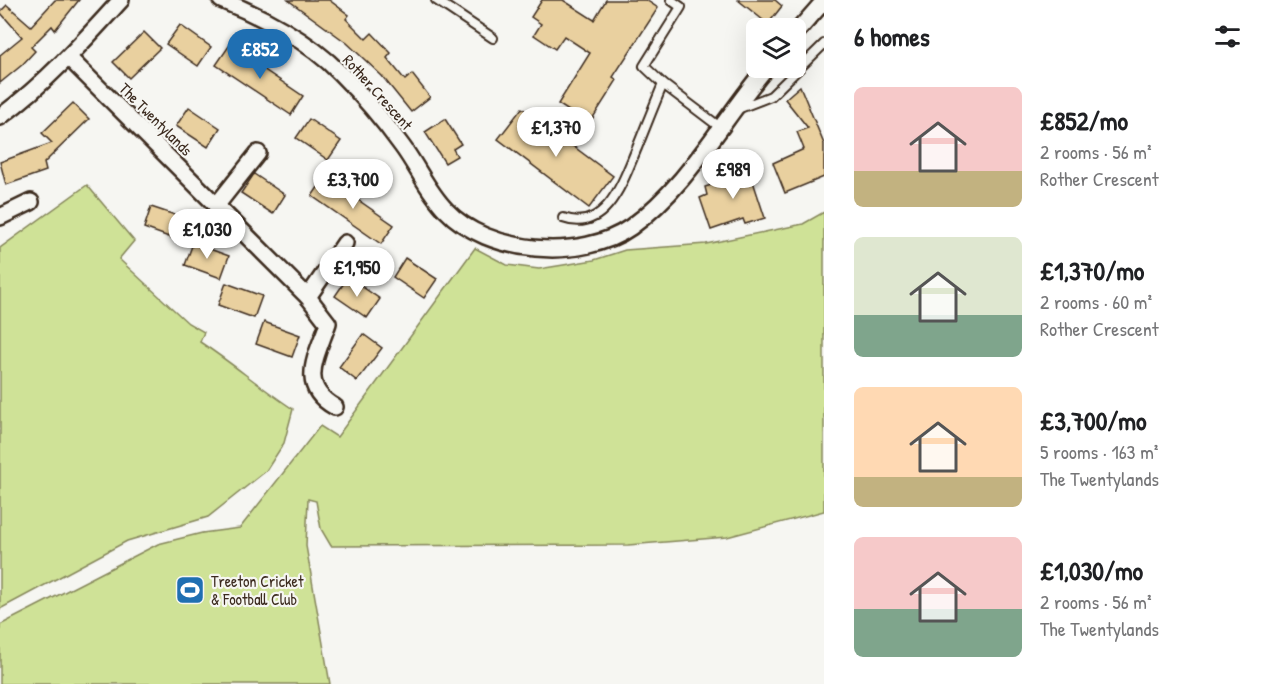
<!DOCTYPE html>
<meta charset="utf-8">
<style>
body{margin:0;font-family:"Patrick Hand",sans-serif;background:#f2f2f2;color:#202124;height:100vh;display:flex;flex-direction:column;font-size:22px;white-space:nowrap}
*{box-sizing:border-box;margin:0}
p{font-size:20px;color:#757577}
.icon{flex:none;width:33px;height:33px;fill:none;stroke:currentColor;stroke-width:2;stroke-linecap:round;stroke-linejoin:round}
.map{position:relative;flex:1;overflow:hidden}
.details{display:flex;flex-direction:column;background:#fff;width:450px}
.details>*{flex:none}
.fabs{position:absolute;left:746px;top:18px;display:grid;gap:12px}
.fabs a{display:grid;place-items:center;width:60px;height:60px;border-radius:9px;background:#fff;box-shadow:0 6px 24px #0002;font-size:30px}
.price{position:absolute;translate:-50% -51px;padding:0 14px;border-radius:21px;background:#fff;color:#222;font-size:20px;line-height:39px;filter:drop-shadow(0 2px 3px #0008)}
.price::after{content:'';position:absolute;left:50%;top:36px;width:18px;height:14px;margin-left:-9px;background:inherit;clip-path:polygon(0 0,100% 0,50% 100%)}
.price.selected{background:#1f6fb2;color:#fff}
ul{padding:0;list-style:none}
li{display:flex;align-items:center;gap:18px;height:150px;padding:0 30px}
li span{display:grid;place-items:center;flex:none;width:168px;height:120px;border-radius:9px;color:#555}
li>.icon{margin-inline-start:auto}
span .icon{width:72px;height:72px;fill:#fffc;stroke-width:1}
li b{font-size:26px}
h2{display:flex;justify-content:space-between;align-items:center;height:72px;padding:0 30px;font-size:26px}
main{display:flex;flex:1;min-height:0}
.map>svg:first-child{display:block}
.green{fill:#cfe297;stroke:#85865a;stroke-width:1.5}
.building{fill:#e9d09f;stroke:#3b2a1e;stroke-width:1.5}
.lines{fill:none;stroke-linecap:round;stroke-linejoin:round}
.lane-casing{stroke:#3b2a1e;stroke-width:12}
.street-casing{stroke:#3b2a1e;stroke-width:20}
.lane{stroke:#f6f6f2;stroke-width:8}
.street{stroke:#f6f6f2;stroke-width:15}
.labels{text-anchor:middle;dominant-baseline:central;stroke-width:4.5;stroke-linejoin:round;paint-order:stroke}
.street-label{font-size:16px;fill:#3b2a1e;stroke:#f6f6f2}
.poi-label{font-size:16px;fill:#3b2a1e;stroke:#f6f6f2;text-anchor:start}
</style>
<main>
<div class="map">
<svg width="824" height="684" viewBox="0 0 824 684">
<rect width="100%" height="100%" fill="#f6f6f2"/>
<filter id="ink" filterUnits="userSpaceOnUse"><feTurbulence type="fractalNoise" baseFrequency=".0167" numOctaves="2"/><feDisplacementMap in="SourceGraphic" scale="12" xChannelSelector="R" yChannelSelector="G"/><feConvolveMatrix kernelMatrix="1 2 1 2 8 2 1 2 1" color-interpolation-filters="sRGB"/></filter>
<g filter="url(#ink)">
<g class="green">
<path d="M87,185L134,241L119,259L188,323L204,332L200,342C232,363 261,388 293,409L284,443L266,471L208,517L127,541L0,609V248Z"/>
<polygon points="824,212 824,511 727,537 628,545 331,546 321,529 316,501 308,499 306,546 330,684 0,684 0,625 158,544 202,533 240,528 320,426 337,437 475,248 507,265 539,269 594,260 625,250 706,244 803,224"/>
</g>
<g class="building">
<polygon points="55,0 79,0 55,30 52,26 31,47 35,51 22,65 0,83 0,55 22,37 0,12 7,5 31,26"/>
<polygon points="288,0 329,0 349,15 346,19 366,39 372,33 391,53 387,58 405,80 412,74 430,97 411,112 382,76 347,43"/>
<polygon points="542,0 563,0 594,20 606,0 646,0 658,8 613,77 617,80 589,124 558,104 590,53 564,36 555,49 534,35 541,24 531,17"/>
<polygon points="738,0 775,0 782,6 768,24"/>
<polygon points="180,25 211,47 198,66 166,44"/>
<polygon points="144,32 160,48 129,78 113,62"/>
<polygon points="229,46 303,96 291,115 216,65"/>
<polygon points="800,86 824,144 824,177 785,193 773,163 804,149 797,132 808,128 785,99"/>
<polygon points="73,103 89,119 44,163 46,171 6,185 0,162 52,143 42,133"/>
<polygon points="189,107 220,128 208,147 176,126"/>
<polygon points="522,108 613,176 589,208 498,139"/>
<polygon points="309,119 341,141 328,160 296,138"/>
<polygon points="445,119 461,144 453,149 457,156 445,163 425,132"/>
<polygon points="747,163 765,218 745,224 743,219 711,230 700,198 707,195 705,187 730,179 727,170"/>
<polygon points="254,174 285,195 273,214 241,193"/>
<polygon points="325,177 394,225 381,244 312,196"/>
<polygon points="151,207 187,219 180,241 144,228"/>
<polygon points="193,243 229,256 221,278 185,265"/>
<polygon points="405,258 437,279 424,298 393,277"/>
<polygon points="348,277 380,299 367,318 335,296"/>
<polygon points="226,283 262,296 254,318 218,305"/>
<polygon points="264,322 300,335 292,357 256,344"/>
<polygon points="363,334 382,348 357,381 339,367"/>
</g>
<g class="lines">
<g class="lane-casing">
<g id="lane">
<polyline points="436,0 493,38"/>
<polyline points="663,84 644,66 681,7 671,0"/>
<polyline points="740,108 771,96 824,44"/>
<path d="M563,218C607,234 624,178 637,148C646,126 654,105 663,84L721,128"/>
</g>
</g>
<g class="street-casing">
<g id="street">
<path d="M221,0C262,16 309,41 340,73C362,95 384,121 402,146C417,166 428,192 446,210C487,254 582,262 631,227C688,186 722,120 766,68"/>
<polyline points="795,34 824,1"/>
<path d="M69,58L308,297L328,323C317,356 297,386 335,407"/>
<path d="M0,117C46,83 83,42 121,0"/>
<polyline points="216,206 258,153"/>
<polyline points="0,217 31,202"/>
<polyline points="308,297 345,243"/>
</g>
</g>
<use href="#lane" class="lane"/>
<use href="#street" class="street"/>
</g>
</g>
<defs>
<g id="stadium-square" transform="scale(1.5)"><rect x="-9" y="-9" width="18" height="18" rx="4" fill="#1f6fb2" stroke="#f6f6f2"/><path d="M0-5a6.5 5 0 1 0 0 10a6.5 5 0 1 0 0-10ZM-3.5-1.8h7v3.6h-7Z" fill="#fff"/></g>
</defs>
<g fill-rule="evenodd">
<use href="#stadium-square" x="190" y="590"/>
</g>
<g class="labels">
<g class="street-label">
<text transform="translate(378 92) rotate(48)">Rother Crescent</text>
<text transform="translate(156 119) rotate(45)">The Twentylands</text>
</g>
<g class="poi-label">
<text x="211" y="581">Treeton Cricket<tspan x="211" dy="18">&amp; Football Club</tspan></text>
</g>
</g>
</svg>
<div class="fabs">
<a><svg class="icon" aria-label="layers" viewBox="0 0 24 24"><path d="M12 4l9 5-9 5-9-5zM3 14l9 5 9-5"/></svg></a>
</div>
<b class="price selected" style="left:260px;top:80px">£852</b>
<b class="price" style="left:556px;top:158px">£1,370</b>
<b class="price" style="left:733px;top:200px">£989</b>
<b class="price" style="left:353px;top:210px">£3,700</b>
<b class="price" style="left:207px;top:260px">£1,030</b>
<b class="price" style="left:357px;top:298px">£1,950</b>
</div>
<section class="details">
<h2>6 homes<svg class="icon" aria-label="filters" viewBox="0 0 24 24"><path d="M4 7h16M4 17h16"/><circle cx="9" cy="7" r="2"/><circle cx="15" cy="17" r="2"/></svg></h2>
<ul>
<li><span style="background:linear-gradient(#f6c9c9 70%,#c2b280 0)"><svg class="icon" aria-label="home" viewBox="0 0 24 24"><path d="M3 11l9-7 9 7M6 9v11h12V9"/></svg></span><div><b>£852/mo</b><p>2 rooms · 56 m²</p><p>Rother Crescent</p></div></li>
<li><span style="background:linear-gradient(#dfe7d0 65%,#7fa58c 0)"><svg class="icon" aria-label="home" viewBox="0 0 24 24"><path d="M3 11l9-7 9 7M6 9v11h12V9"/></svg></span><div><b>£1,370/mo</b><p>2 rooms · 60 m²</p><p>Rother Crescent</p></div></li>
<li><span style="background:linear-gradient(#ffd9b3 75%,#c2b280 0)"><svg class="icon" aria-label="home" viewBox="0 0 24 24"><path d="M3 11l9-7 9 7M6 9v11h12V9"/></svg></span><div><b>£3,700/mo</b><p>5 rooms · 163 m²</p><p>The Twentylands</p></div></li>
<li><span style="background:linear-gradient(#f6c9c9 60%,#7fa58c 0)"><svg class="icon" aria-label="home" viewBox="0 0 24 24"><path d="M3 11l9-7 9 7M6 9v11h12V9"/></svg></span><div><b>£1,030/mo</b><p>2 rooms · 56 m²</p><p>The Twentylands</p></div></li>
</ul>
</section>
</main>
